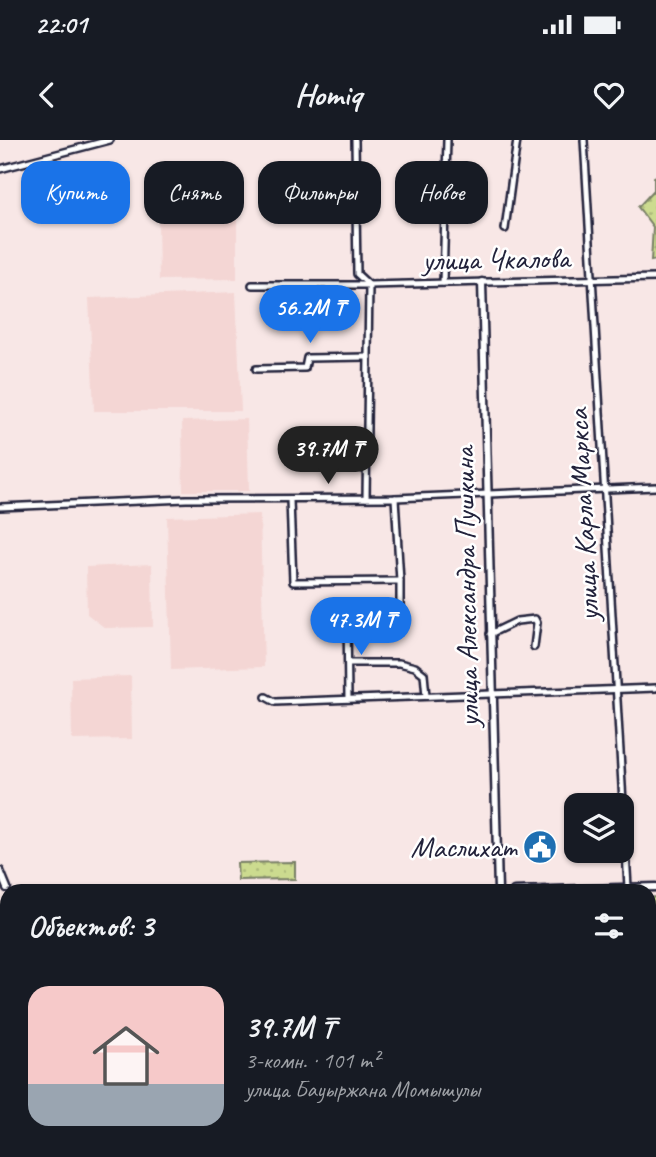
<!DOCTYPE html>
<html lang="ru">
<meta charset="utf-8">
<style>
body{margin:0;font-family:Caveat,sans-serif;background:#20242c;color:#f1f3f6;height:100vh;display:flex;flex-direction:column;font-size:26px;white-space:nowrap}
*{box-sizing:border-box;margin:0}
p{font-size:23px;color:#9ea1a6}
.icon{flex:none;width:38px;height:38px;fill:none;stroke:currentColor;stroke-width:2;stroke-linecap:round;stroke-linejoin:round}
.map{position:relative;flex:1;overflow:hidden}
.sheet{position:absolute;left:0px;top:744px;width:656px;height:275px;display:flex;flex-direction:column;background:#171b24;border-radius:21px 21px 0 0;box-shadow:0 2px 5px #0004}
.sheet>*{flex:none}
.guide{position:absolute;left:21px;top:21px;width:614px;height:63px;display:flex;gap:14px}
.tools{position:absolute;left:564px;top:653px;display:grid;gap:14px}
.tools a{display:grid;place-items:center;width:70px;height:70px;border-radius:14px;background:#171b24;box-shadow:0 2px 5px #0004;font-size:35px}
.price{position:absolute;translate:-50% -60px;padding:0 16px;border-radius:24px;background:#1a73e8;color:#fff;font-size:23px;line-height:46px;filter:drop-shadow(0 2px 4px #0008)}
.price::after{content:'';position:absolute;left:50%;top:42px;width:21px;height:16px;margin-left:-10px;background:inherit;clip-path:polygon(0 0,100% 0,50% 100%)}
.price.current{background:#222;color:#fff}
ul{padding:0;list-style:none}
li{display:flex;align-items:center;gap:21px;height:175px;padding:0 28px}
li span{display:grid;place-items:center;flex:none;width:196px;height:140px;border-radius:21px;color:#555}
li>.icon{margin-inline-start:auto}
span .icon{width:84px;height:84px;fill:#fffc;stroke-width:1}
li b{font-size:30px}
h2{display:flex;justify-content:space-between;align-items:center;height:84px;padding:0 28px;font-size:30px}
.tag{padding:0 24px;border-radius:21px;background:#171b24;box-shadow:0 2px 5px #0004;font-size:24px;line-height:63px}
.tag.current{background:#1a73e8;color:#fff}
.status{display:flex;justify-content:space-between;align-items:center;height:49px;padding:0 35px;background:#171b24;direction:ltr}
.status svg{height:19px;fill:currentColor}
header{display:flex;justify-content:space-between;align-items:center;height:91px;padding:0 28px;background:#171b24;font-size:32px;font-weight:700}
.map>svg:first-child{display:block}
.built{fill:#f4d6d4}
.park{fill:url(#park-dots);stroke:#777e65;stroke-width:2}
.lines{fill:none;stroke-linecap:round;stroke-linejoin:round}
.minor-casing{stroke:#22223b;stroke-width:10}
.tertiary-casing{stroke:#22223b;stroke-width:11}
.minor{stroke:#fff;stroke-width:5}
.tertiary{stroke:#fff;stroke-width:6}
.labels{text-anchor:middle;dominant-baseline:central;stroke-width:5;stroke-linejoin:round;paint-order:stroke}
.street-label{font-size:30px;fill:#22223b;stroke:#fff}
.poi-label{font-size:30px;fill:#22223b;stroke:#fff;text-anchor:end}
</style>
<div class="status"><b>22:01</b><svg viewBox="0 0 49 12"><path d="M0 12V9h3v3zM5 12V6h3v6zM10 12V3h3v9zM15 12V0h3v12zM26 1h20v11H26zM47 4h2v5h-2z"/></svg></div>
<header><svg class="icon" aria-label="back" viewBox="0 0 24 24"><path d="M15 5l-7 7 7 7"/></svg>Homiq<svg class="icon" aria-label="heart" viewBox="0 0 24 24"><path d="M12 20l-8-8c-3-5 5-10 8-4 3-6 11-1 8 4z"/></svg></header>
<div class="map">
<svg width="656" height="1017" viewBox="0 0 656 1017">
<defs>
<pattern id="park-dots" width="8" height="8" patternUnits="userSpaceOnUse" patternTransform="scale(1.75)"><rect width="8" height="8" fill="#ccdb8f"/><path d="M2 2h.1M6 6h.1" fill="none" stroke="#afbc7c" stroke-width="1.8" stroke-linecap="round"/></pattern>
</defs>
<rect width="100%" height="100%" fill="#f8e7e6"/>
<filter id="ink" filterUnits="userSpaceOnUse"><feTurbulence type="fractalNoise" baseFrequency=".0143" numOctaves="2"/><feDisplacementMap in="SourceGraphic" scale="14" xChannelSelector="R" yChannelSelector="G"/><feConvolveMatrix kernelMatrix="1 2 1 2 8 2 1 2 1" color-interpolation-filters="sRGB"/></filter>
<g filter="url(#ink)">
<g class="built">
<polygon points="237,77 237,139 159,140 158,79"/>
<polygon points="236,152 241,271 94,271 89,158"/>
<polygon points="247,279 249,351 183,351 182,281"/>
<polygon points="260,374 264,527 171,530 167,377"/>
<polygon points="152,424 153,487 105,488 87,474 86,427"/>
<polygon points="131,536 132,599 72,600 71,538"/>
</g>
<g class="park">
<polygon points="656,36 656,120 651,121 653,87 638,67 654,50 654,37"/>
<polygon points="295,722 295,739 238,740 237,723"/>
<polygon points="656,757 656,946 649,986 649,758"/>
<polygon points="510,1012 645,1012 644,1017 510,1017"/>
</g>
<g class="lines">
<g class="minor-casing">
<g id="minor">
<polyline points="355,0 357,134 369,145 366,358"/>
<polyline points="584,0 628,747"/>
<polyline points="0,29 110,0"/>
<polyline points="505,89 517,0"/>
<polyline points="443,143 447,0"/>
<polyline points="252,145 369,145 656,138"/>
<polyline points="256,229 305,228 307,218 368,217"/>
<polyline points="290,360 293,442 400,441"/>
<polyline points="0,367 186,359 395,358 656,347"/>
<polyline points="347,474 348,559"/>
<polyline points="347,481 397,479 400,476 400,441 395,358"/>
<polyline points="490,494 517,481 535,479 537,483 534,507"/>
<polyline points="348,523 399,523 415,527 424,534 426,556"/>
<polyline points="266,557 275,562 656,548"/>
<polyline points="501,1017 501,1012"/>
</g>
</g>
<g class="tertiary-casing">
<g id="tertiary">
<polyline points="482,142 498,751"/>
<polyline points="0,731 7,748"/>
<polyline points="514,751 656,747"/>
<polyline points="0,788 7,779"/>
<polyline points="0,789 7,997"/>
<polyline points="7,1012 7,1017"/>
<polyline points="653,1017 656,999"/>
</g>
</g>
<use href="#minor" class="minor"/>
<use href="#tertiary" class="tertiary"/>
</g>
</g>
<defs>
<g id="civic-disc" transform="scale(1.75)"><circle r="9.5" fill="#1f6fb2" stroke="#fff"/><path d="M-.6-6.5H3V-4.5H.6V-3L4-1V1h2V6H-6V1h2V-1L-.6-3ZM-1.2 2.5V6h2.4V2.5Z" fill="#fff"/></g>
</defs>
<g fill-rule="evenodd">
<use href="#civic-disc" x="540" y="707"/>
</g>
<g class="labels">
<g class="street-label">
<text transform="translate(496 119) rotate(-1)">улица Чкалова</text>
<text transform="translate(583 375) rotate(-93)">улица Карла Маркса</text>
<text transform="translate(466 447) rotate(-91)">улица Александра Пушкина</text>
</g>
<g class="poi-label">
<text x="516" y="707">Маслихат</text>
</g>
</g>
</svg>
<div class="tools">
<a><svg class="icon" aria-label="layers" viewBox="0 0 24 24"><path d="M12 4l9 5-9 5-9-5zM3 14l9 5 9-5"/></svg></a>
</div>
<b class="price" style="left:310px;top:205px">56.2M ₸</b>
<b class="price current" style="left:328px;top:346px">39.7M ₸</b>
<b class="price" style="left:361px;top:517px">47.3M ₸</b>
<div class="guide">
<a class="tag current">Купить</a>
<a class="tag">Снять</a>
<a class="tag">Фильтры</a>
<a class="tag">Новое</a>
</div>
<section class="sheet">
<h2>Объектов: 3<svg class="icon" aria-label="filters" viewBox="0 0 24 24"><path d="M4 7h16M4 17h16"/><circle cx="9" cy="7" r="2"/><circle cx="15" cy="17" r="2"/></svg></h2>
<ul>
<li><span style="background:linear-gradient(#f6c9c9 70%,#9aa5b1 0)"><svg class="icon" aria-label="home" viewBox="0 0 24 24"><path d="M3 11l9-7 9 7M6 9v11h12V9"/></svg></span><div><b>39.7M ₸</b><p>3-комн. · 101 m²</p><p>улица Бауыржана Момышулы</p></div></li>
</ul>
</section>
</div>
